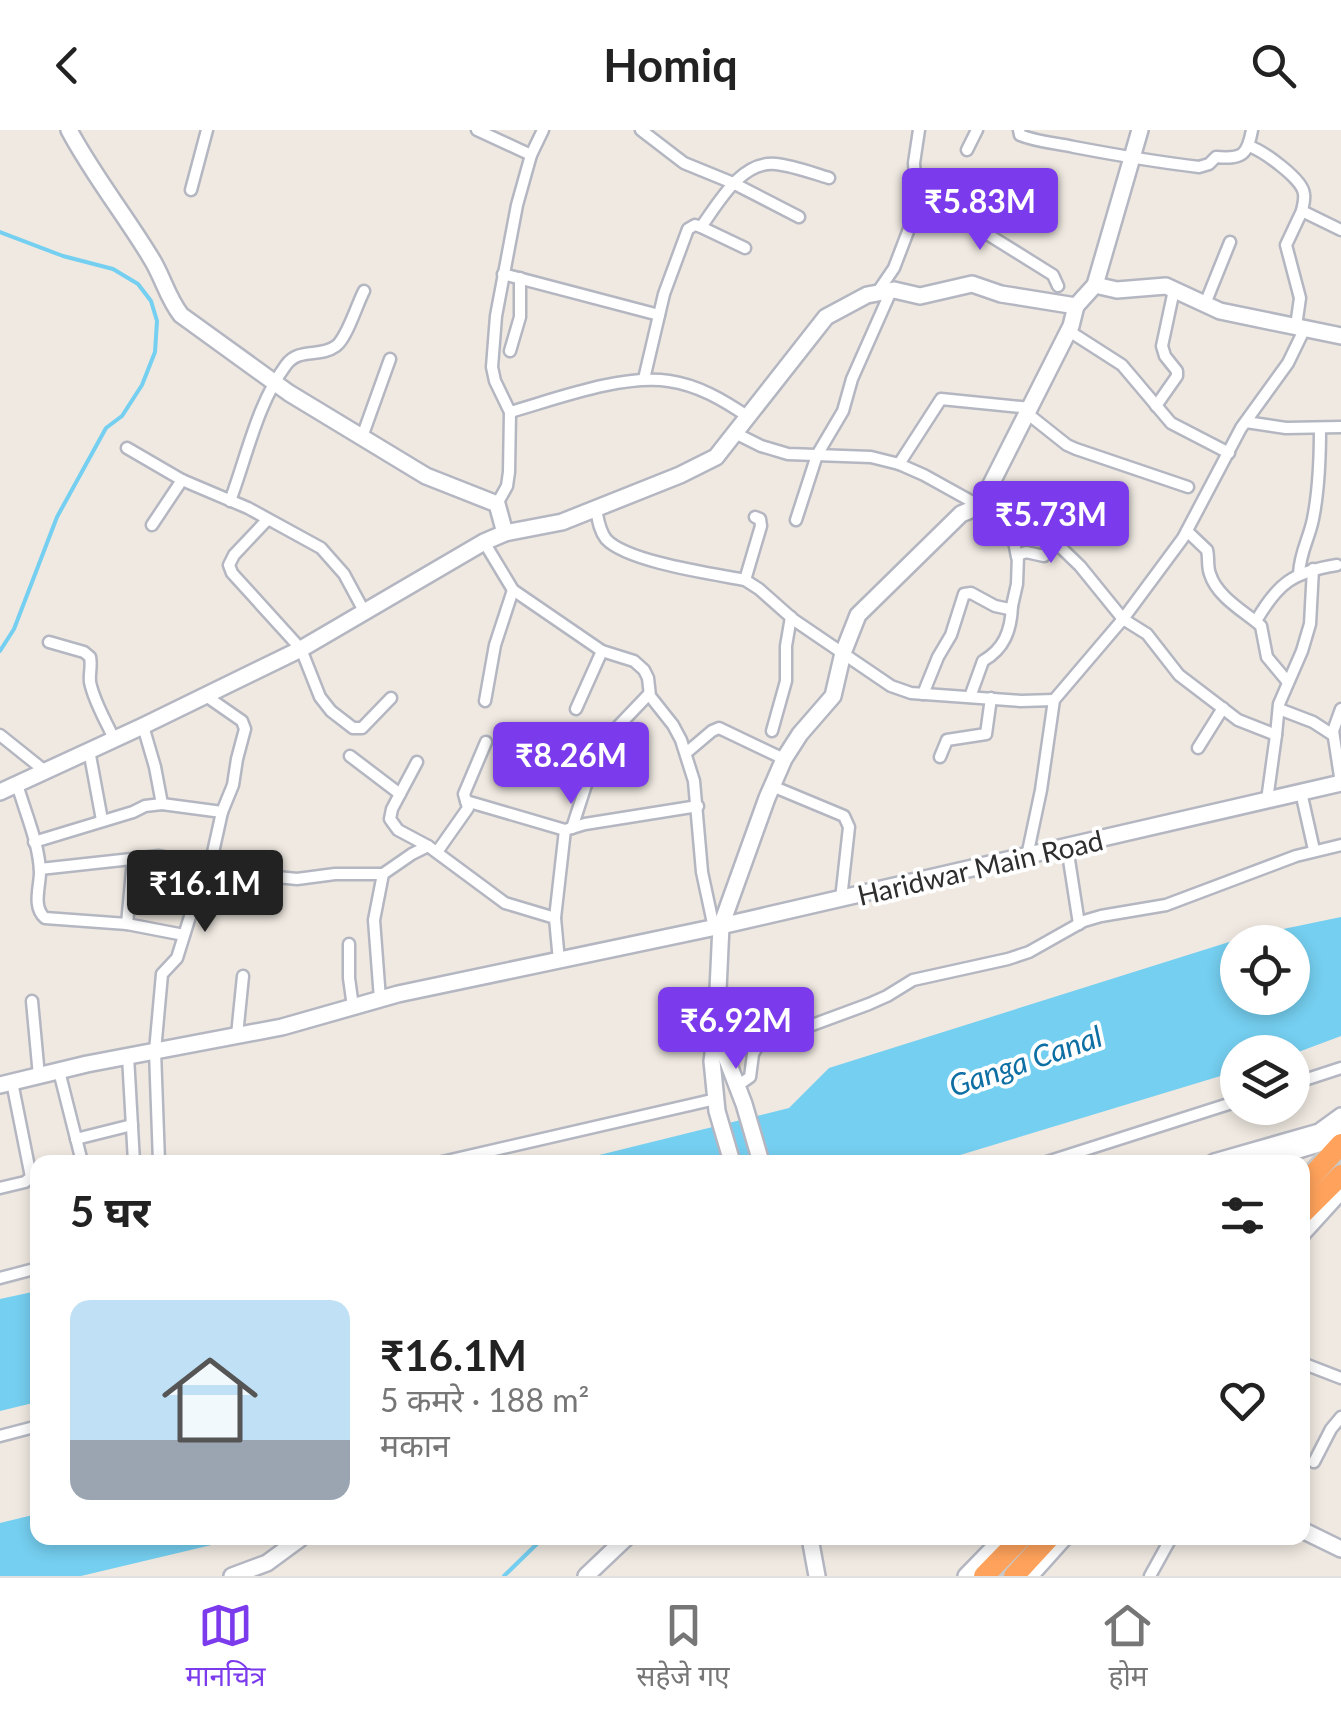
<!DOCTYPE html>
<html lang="hi">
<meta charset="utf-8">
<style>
body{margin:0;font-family:Lato,"Noto Sans Devanagari",sans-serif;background:#f6f6f6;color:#222;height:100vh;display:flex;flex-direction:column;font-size:38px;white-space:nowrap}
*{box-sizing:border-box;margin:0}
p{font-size:32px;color:#767676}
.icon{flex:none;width:55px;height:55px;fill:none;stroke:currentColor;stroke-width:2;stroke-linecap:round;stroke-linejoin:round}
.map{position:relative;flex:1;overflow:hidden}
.panel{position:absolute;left:30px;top:1025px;width:1280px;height:390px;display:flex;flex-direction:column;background:#fff;border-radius:20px;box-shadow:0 5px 15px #0003}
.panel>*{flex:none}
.buttons{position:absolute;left:1220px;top:795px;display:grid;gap:20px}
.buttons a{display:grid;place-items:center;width:90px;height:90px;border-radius:50%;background:#fff;box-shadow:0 5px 15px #0003;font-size:50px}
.price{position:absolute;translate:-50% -85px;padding:0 22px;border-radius:10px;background:#7c3aed;color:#fff;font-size:32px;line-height:65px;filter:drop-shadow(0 2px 5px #0008)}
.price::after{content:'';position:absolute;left:50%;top:60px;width:30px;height:22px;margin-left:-15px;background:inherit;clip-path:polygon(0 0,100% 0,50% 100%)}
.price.selected{background:#222;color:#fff}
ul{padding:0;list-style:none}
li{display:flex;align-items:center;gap:30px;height:250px;padding:0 40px}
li+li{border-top:2px solid #e0e0e0}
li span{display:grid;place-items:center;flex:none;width:280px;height:200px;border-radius:20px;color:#555}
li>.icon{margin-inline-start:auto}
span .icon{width:120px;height:120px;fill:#fffc;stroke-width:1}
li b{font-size:42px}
h2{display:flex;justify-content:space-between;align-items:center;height:120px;padding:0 40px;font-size:42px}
header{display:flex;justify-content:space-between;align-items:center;height:130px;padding:0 40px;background:#fff;font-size:45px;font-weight:700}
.tabs{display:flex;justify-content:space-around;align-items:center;height:140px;border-top:2px solid #e0e0e0;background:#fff;font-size:28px;color:#767676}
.tabs a{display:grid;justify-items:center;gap:5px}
.tabs .selected{color:#7c3aed}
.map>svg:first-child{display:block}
.water{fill:#75cff0;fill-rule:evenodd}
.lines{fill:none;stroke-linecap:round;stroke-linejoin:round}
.stream{stroke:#75cff0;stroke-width:4}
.street-casing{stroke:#b4b7c1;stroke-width:15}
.secondary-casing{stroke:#b4b7c1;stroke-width:20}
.highway-casing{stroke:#c9c9c9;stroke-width:25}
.street{stroke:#fff;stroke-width:10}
.secondary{stroke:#fff;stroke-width:15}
.highway{stroke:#ffa35c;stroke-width:20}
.labels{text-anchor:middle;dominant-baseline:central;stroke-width:8;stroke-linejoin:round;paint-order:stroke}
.street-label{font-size:28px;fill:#2e2e2e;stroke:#fff}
.water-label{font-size:30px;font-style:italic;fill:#0d6fa3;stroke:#fff}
</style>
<header><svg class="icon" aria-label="back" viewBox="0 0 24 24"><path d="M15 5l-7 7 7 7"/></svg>Homiq<svg class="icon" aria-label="search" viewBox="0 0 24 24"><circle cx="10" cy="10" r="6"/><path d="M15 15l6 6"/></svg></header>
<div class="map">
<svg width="1341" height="1446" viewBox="0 0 1341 1446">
<rect width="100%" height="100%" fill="#efe9e1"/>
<g class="water">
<path d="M1341,787V906L1293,924L1238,922L1237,941L937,1032H571L789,978L829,938L1245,807ZM1238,812H1292V868H1238Z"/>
<polygon points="37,1161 37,1272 0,1281 0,1169"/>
<polygon points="37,1384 38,1408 241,1408 81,1446 0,1446 0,1393"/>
</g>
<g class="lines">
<g class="stream">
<polyline points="0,102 63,126 113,139 138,154 151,171 157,191 155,222 142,255 122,286 106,298 57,387 14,499 0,521"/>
<polyline points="504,1446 543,1408"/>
</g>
<g class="street-casing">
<g id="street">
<polyline points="477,0 531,25"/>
<polyline points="641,0 684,33 733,53 799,87"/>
<path d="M1019,0L1020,5C1037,12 1056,13 1074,17C1116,25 1157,32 1199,37L1209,34L1216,27C1242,29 1247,26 1252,0"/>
<path d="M1249,16C1263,21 1303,49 1304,64C1305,70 1303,75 1302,81L1341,100"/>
<polyline points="967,20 977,0"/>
<polyline points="191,60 207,0"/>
<polyline points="917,78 976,97 1053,145 1058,156"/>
<polyline points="701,97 745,118"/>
<polyline points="503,144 659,185"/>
<polyline points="877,163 894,138 917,78 914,33 919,0"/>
<polyline points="1205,174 1230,112"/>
<polyline points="1296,196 1300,168 1286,115 1302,81"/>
<polyline points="1069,201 1122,235 1171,293 1229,323"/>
<polyline points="510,221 520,187 520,148"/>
<path d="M644,249L664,164L688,99L695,95L701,97C718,74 741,30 776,34C794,36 812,43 829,48"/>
<polyline points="1156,276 1177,246 1177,241 1165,226 1162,216 1174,160"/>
<path d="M510,282C556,269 622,244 669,251C698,255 723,270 747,286"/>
<polyline points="1028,284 1067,315 1076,319 1188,357"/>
<polyline points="1246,292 1286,298 1341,297"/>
<polyline points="735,303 761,316 788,324 871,327 899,334 924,345 980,376 1001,381 1055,412 1080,436 1123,489 1147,504 1179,545 1238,590 1276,605 1267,670"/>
<polyline points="362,307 390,229"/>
<polyline points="127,318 182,350 248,378 321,418 344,444 365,483"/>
<polyline points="899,334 941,269 1031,278"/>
<path d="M230,371C247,326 257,274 286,235C299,217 320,228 336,216C347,208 357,174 364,161"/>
<polyline points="497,374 507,356 509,342 510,282 495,251 492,237 496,186 517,75 531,25 543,0"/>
<path d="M596,379C598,389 599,400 606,409C627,432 714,444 745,450L759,459L794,490L891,556L911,563L1021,571L1054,570"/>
<polyline points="1009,385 1017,427"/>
<polyline points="267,390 234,425 229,435 232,443 301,519 320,567 331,581 353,598 362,598 391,568"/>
<polyline points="796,390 817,325 843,281 852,249 891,161"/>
<polyline points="152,395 182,350"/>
<path d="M1187,401L1207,420C1209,428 1207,437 1210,444C1217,467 1245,482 1261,496L1267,527L1287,551"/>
<polyline points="484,412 513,460 602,521 634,531 644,540 648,548 650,566 673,595 681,610 694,651 702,742 714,798"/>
<path d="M1299,444C1300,422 1309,409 1313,389C1319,359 1320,329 1320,299"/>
<polyline points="745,450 761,396 760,389 755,387"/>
<path d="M1256,491C1278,453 1293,442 1337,435"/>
<path d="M49,512L84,522L90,527C92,536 89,543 90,552C94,572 106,591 114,609"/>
<polyline points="923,564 938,527 951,505 964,464 971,463 995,476 1009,479 1012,476 1017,454 1018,425 1026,422 1044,426 1055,412"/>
<path d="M970,567L983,531C1004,519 1011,501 1012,476"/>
<polyline points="485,571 495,515 513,460"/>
<polyline points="576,579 602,521"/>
<polyline points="1279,579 1313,592 1333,605"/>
<polyline points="143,596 155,637 162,674 222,682 233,655 237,629 245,599 242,591 206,566"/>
<polyline points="772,601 786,551 786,516 791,487"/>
<polyline points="0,605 45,641"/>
<polyline points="1276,605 1279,574 1302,521 1310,494 1313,439"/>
<polyline points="1198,618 1223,578"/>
<polyline points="89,620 102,690"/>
<polyline points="686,623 712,601 719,598 784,629"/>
<polyline points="350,626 400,664"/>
<polyline points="940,627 947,610 986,604 991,568"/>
<polyline points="417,632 392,679 390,689 398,700 428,716"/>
<polyline points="1341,653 1333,601 1341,579"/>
<path d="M17,654C25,682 39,713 40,742C40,757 32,777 45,788L127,794L184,805"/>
<polyline points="772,656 844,686 849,697 841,769"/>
<polyline points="1301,662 1314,720"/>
<polyline points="466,671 565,700"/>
<polyline points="572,698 596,624 606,609 649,564"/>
<polyline points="34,712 133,682 145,676 162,674"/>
<polyline points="1067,717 1079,794"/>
<polyline points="437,722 468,678 464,664 486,612"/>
<polyline points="1027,726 1041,660 1054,570 1123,489 1183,408 1241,298 1288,233 1305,198"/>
<polyline points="40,739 159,726 257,745 297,749 335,744 383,744"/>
<polyline points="555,788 565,700 585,694 698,676"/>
<polyline points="127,794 133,730"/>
<polyline points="349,814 349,848 353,877"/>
<polyline points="380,869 374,790 383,744 412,724 428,716 505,773 555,788 559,831"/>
<polyline points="32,871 39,946"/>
<polyline points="237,905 243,846"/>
<polyline points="128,926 134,1032"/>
<polyline points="59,941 82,1032"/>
<polyline points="1292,954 1341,938"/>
<polyline points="737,956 750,947 753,924 758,915 869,874 887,866 913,850 1008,829 1029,822 1084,791 1101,786 1166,775 1296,726 1341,715"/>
<polyline points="76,1009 132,995"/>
<polyline points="159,1032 155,921 162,844 177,828 197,764 210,736 222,682"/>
<polyline points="442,1032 716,969"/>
<polyline points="1047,1032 1238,971"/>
<polyline points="0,1058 25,1052 31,1047 12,952"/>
<polyline points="0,1148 38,1138"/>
<polyline points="1302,1233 1341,1248"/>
<polyline points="0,1306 38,1296"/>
<polyline points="1314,1332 1331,1299 1341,1287"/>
<polyline points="1150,1446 1171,1408"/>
</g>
</g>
<g class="secondary-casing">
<g id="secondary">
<path d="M69,0C93,45 125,85 151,128C163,147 167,167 181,185L289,263L426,346L497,374L505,403"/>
<polyline points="1095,155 1117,160 1166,156 1220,181 1341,206"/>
<polyline points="0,662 143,596 301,519 484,412 505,403 562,392 680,345 716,327 826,187 867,165 894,160 920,166 972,154 1001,164 1076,176"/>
<polyline points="718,906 744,974 761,1032"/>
<polyline points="0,955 87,934 282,897 398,864 721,796 767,668 784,629 800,604 833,566 843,523 858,485 961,384 980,376 1071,196 1076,176 1095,155 1140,0"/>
<polyline points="732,1032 717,981 712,931 716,902 721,796 1341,653"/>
<polyline points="1214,1032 1319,1002 1341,986"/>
<polyline points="1259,1032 1318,1014 1341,1000"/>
<polyline points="1302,1104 1341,1061"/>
<polyline points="1302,1400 1341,1419"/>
<polyline points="810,1408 817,1446"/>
<polyline points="232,1446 267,1433 301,1408"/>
<polyline points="586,1446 626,1408"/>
<polyline points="966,1446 1003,1408"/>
<polyline points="1030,1446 1064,1408"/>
</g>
</g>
<g class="highway-casing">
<g id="highway">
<polyline points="1302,1057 1341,1014"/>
<polyline points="1302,1084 1341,1045"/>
<polyline points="984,1446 1021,1408"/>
<polyline points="1014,1446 1049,1408"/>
</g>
</g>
<use href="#street" class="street"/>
<use href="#secondary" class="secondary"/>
<use href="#highway" class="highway"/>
</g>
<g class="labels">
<g class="street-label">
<text transform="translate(980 737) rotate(-13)">Haridwar Main Road</text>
</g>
<g class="water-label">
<text transform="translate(1025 930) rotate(-19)">Ganga Canal</text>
</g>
</g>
</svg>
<div class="buttons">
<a><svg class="icon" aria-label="locate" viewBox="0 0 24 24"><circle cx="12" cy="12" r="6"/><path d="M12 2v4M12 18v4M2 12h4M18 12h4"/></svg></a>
<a><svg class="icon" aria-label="layers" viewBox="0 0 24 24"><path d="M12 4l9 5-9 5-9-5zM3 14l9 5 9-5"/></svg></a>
</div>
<b class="price" style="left:980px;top:123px">₹5.83M</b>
<b class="price" style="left:1051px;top:436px">₹5.73M</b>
<b class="price" style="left:571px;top:677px">₹8.26M</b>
<b class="price selected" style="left:205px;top:805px">₹16.1M</b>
<b class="price" style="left:736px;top:942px">₹6.92M</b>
<section class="panel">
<h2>5 घर<svg class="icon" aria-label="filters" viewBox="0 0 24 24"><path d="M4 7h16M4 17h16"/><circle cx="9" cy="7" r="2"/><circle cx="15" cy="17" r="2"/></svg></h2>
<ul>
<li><span style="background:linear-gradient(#bfe0f5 70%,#9aa5b1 0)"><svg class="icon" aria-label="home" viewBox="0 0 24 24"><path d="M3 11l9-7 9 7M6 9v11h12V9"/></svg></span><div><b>₹16.1M</b><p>5 कमरे · 188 m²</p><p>मकान</p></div><svg class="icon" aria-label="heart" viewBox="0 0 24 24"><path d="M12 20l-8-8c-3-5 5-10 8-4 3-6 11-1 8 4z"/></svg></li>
</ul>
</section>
</div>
<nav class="tabs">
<a class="selected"><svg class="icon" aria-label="map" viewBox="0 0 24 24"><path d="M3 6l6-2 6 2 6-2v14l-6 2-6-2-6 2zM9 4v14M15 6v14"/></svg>मानचित्र</a>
<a><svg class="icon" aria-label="saved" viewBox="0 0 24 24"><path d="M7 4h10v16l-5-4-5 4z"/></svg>सहेजे गए</a>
<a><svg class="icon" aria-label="home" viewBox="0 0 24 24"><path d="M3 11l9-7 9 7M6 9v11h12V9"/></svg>होम</a>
</nav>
